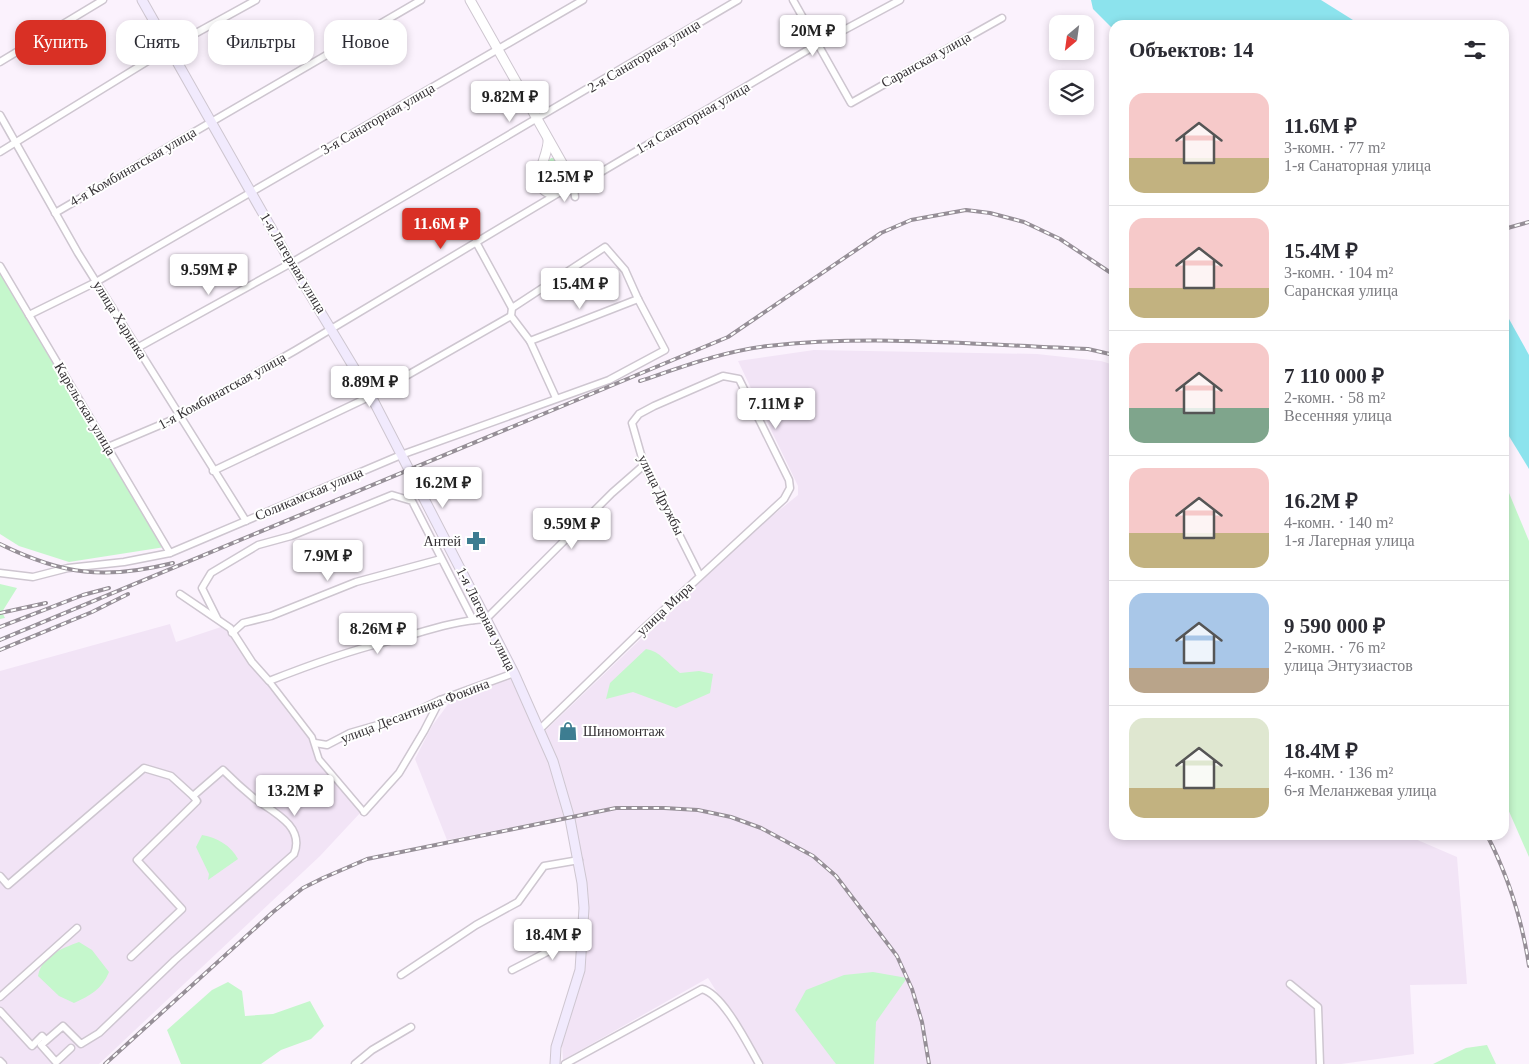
<!DOCTYPE html>
<html lang="ru">
<meta charset="utf-8">
<style>
body{margin:0;font-family:"Times New Roman",serif;background:#f7f7f7;color:#2b2b33;height:100vh;display:flex;flex-direction:column;font-size:19px;white-space:nowrap}
*{box-sizing:border-box;margin:0}
p{font-size:16px;color:#7c7c81}
.icon{flex:none;width:28px;height:28px;fill:none;stroke:currentColor;stroke-width:2;stroke-linecap:round;stroke-linejoin:round}
.map{position:relative;flex:1;overflow:hidden}
.sheet{position:absolute;left:1109px;top:20px;width:400px;height:820px;display:flex;flex-direction:column;background:#fff;border-radius:15px;box-shadow:0 2px 8px #0003}
.sheet>*{flex:none}
.hud{position:absolute;left:15px;top:20px;width:475px;height:45px;display:flex;gap:10px}
.needle{width:32px;rotate:209deg}
.tools{position:absolute;left:1049px;top:15px;display:grid;gap:10px}
.tools a{display:grid;place-items:center;width:45px;height:45px;border-radius:10px;background:#fff;box-shadow:0 2px 8px #0003;font-size:25px}
.price{position:absolute;translate:-50% -42px;padding:0 11px;border-radius:5px;background:#fff;color:#222;font-size:16px;line-height:32px;filter:drop-shadow(0 1px 2px #0008)}
.price::after{content:'';position:absolute;left:50%;top:30px;width:15px;height:11px;margin-left:-8px;background:inherit;clip-path:polygon(0 0,100% 0,50% 100%)}
.price.on{background:#d93025;color:#fff}
ul{padding:0;list-style:none}
li{display:flex;align-items:center;gap:15px;height:125px;padding:0 20px}
li+li{border-top:1px solid #e1e1e2}
li span{display:grid;place-items:center;flex:none;width:140px;height:100px;border-radius:15px;color:#555}
li>.icon{margin-inline-start:auto}
span .icon{width:60px;height:60px;fill:#fffc;stroke-width:1}
li b{font-size:21px}
h2{display:flex;justify-content:space-between;align-items:center;height:60px;padding:0 20px;font-size:21px}
.tag{padding:0 18px;border-radius:15px;background:#fff;box-shadow:0 2px 8px #0003;font-size:18px;line-height:45px}
.tag.on{background:#d93025;color:#fff}
.map>svg:first-child{display:block}
.built{fill:#f2e4f6}
.green{fill:#c5f7cc}
.water{fill:#8ce3ed}
.lines{fill:none;stroke-linecap:round;stroke-linejoin:round}
.pedestrian-casing{stroke:#cec6d0;stroke-width:8}
.minor-casing{stroke:#cec6d0;stroke-width:9}
.tertiary-casing{stroke:#cec6d0;stroke-width:11}
.secondary-casing{stroke:#cec6d0;stroke-width:11}
.pedestrian{stroke:#fff;stroke-width:5}
.minor{stroke:#fff;stroke-width:6}
.tertiary{stroke:#fff;stroke-width:9}
.secondary{stroke:#f1eafd;stroke-width:9}
.rail-casing{stroke:#968f97;stroke-width:4}
.rail{stroke:#fff;stroke-width:2;stroke-dasharray:5.5;stroke-linecap:butt}
.labels{text-anchor:middle;dominant-baseline:central;stroke-width:4;stroke-linejoin:round;paint-order:stroke}
.street-label{font-size:14px;fill:#343034;stroke:#fff}
.poi-label{font-size:14px;fill:#343034;stroke:#fff;text-anchor:end}
</style>
<div class="map">
<svg width="1529" height="1064" viewBox="0 0 1529 1064">
<rect width="100%" height="100%" fill="#fbf2fd"/>
<g class="built">
<polygon points="814,350 1037,354 1101,361 1114,365 1114,835 1406,835 1457,857 1467,984 1410,985 1414,1054 1341,1064 762,1064 708,978 563,1060 562,1045 580,987 590,935 588,889 576,828 544,732 750,534 798,495 798,486 738,361"/>
<polygon points="170,624 176,642 224,626 231,632 289,714 317,746 320,761 361,812 320,856 99,1064 6,1064 0,1057 0,671"/>
<polygon points="511,676 542,744 567,816 447,840 415,759 432,726 449,703 462,695"/>
</g>
<g class="green">
<path d="M551,158H554L564,177L563,183L555,189L546,185C542,177 545,164 551,158Z"/>
<polygon points="0,271 165,547 69,562 19,546 0,534"/>
<polygon points="1504,481 1529,541 1529,857 1504,800"/>
<polygon points="0,584 17,588 2,612 5,618 0,619"/>
<path d="M646,649C660,651 668,664 680,673L699,671L713,674L710,693L676,708L633,692L606,699L610,683Z"/>
<path d="M202,835C218,838 230,845 238,859L208,880L209,874L196,847Z"/>
<path d="M79,942L92,950L109,972C102,989 90,996 74,1003L59,996L38,976C42,955 61,949 79,942Z"/>
<polygon points="873,972 907,978 876,1022 874,1064 836,1064 795,1010 806,990 844,975"/>
<polygon points="228,982 242,991 245,1016 273,1014 310,1001 324,1026 311,1039 281,1050 261,1064 181,1064 167,1030 212,990"/>
<polygon points="1487,1045 1496,1064 1433,1064 1466,1048"/>
</g>
<g class="water">
<polygon points="1091,0 1321,0 1353,20 1356,25 1114,25 1114,30 1093,9"/>
<polygon points="1504,310 1529,355 1529,469 1504,428"/>
</g>
<g class="lines">
<g class="pedestrian-casing">
<polyline id="pedestrian" points="269,681 312,737 319,759 364,812"/>
</g>
<g class="minor-casing">
<g id="minor">
<polyline points="793,0 851,103 1002,18"/>
<polyline points="0,62 103,0"/>
<polyline points="0,115 78,253 246,521"/>
<polyline points="0,152 169,48 256,0"/>
<polyline points="575,197 574,188 818,44 900,0"/>
<polyline points="55,213 421,0"/>
<polyline points="476,242 512,308 511,316 530,341 556,398"/>
<polyline points="0,266 170,553"/>
<polyline points="29,315 96,282 583,0"/>
<polyline points="530,341 638,299"/>
<polyline points="137,348 291,263 738,0"/>
<polyline points="108,447 179,417 296,350 557,194"/>
<polyline points="213,471 371,396 511,316"/>
<polyline points="0,573 33,577 68,568 124,562 170,553 401,455 609,380 665,350 638,299 625,270 605,247 512,308"/>
<path d="M180,594L230,628L252,662L269,681C307,666 345,652 385,642C418,634 451,621 486,619L612,493L644,465"/>
<polyline points="217,618 202,588 211,573 258,545 291,536 392,495 412,501 473,620"/>
<polyline points="232,633 243,623 271,616 356,582 441,559"/>
<polyline points="539,730 642,630 784,499 790,488 789,480 739,379 723,376 654,406 639,414 632,423 644,465 700,576"/>
<polyline points="315,743 327,745 350,733 402,718 440,700 514,673"/>
<polyline points="364,812 399,773 424,731 440,700"/>
<path d="M0,876L8,885L144,768L171,776L193,796L223,770C233,780 244,790 255,799C274,812 305,827 294,854L175,960L99,1033L81,1044L63,1026L41,1045L56,1062L71,1048"/>
<polyline points="131,957 182,909 137,860 197,801 193,796"/>
<polyline points="512,970 584,933"/>
<polyline points="401,975 476,925 518,902 544,866 579,860"/>
<polyline points="1290,984 1318,1007 1320,1064"/>
<polyline points="0,997 77,928"/>
<polyline points="0,1011 32,1046 42,1036 46,1040"/>
<polyline points="0,1061 3,1064"/>
<polyline points="355,1064 372,1050 411,1027"/>
<path d="M565,1064L702,989C723,994 748,1045 759,1064"/>
</g>
</g>
<g class="tertiary-casing">
<g id="tertiary">
<polyline points="470,0 562,163 574,188 562,192"/>
<path d="M548,139C550,156 525,186 552,194L565,189"/>
</g>
</g>
<g class="secondary-casing">
<polyline id="secondary" points="142,0 291,263 371,396 514,673 553,761 570,819 582,883 584,908 580,970 556,1047 555,1064"/>
</g>
<use href="#pedestrian" class="pedestrian"/>
<use href="#minor" class="minor"/>
<use href="#tertiary" class="tertiary"/>
<use href="#secondary" class="secondary"/>
<g class="rail-casing">
<g id="rail">
<polyline points="1504,229 1529,222"/>
<path d="M640,381C682,367 724,351 768,346C874,334 982,345 1088,349L1114,355"/>
<path d="M0,544C63,575 105,580 173,563"/>
<polyline points="0,613 46,603"/>
<polyline points="0,627 83,595 109,588"/>
<polyline points="0,640 728,337 881,233 911,220 966,210 990,213 1024,222 1060,239 1114,275"/>
<polyline points="0,650 92,612 128,594"/>
<path d="M1487,835C1509,878 1522,919 1529,966"/>
<polyline points="105,1064 273,912 303,888 323,878 367,859 616,808 664,808 698,810 731,817 761,828 813,856 836,876 897,956 912,989 922,1022 929,1064"/>
</g>
</g>
<use href="#rail" class="rail"/>
</g>
<defs>
<g id="pharmacy-bare" transform="scale(1.5)"><path d="M-2-6h4v4h4v4h-4v4h-4v-4h-4v-4h4Z" fill="#3d7d91" stroke="#fff" stroke-width="2.5" paint-order="stroke"/></g>
<g id="shop-bare" transform="scale(1.5)"><path d="M-5-2.5h2.3a2.7 3.5 0 0 1 5.4 0H5L5.5 6h-11ZM-1.5-2.5h3a1.5 2.3 0 0 0-3 0Z" fill="#3d7d91" stroke="#fff" stroke-width="2.5" paint-order="stroke"/></g>
</defs>
<g fill-rule="evenodd">
<use href="#pharmacy-bare" x="476" y="541"/>
<use href="#shop-bare" x="568" y="731"/>
</g>
<g class="labels">
<g class="street-label">
<text transform="translate(644 56) rotate(-31)">2-я Санаторная улица</text>
<text transform="translate(926 60) rotate(-29)">Саранская улица</text>
<text transform="translate(693 118) rotate(-30)">1-я Санаторная улица</text>
<text transform="translate(378 119) rotate(-30)">3-я Санаторная улица</text>
<text transform="translate(133 167) rotate(-30)">4-я Комбинатская улица</text>
<text transform="translate(293 263) rotate(59)">1-я Лагерная улица</text>
<text transform="translate(120 320) rotate(58)">улица Харинка</text>
<text transform="translate(222 391) rotate(-29)">1-я Комбинатская улица</text>
<text transform="translate(85 409) rotate(59)">Карельская улица</text>
<text transform="translate(309 494) rotate(-23)">Соликамская улица</text>
<text transform="translate(661 495) rotate(64)">улица Дружбы</text>
<text transform="translate(665 609) rotate(-43)">улица Мира</text>
<text transform="translate(486 619) rotate(63)">1-я Лагерная улица</text>
<text transform="translate(415 711) rotate(-21)">улица Десантника Фокина</text>
</g>
<g class="poi-label">
<text x="461" y="541">Антей</text>
<text x="583" y="731" text-anchor="start">Шиномонтаж</text>
</g>
</g>
</svg>
<div class="tools">
<a><svg class="needle" viewBox="-14 -14 28 28"><path d="M0-13l5 13h-10z" fill="#e53935"/><path d="M0 13l5-13h-10z" fill="#7c7c81"/></svg></a>
<a><svg class="icon" aria-label="layers" viewBox="0 0 24 24"><path d="M12 4l9 5-9 5-9-5zM3 14l9 5 9-5"/></svg></a>
</div>
<b class="price" style="left:813px;top:57px">20M ₽</b>
<b class="price" style="left:510px;top:123px">9.82M ₽</b>
<b class="price" style="left:565px;top:203px">12.5M ₽</b>
<b class="price on" style="left:441px;top:250px">11.6M ₽</b>
<b class="price" style="left:209px;top:296px">9.59M ₽</b>
<b class="price" style="left:580px;top:310px">15.4M ₽</b>
<b class="price" style="left:370px;top:408px">8.89M ₽</b>
<b class="price" style="left:776px;top:430px">7.11M ₽</b>
<b class="price" style="left:443px;top:509px">16.2M ₽</b>
<b class="price" style="left:572px;top:550px">9.59M ₽</b>
<b class="price" style="left:328px;top:582px">7.9M ₽</b>
<b class="price" style="left:378px;top:655px">8.26M ₽</b>
<b class="price" style="left:295px;top:817px">13.2M ₽</b>
<b class="price" style="left:553px;top:961px">18.4M ₽</b>
<div class="hud">
<a class="tag on">Купить</a>
<a class="tag">Снять</a>
<a class="tag">Фильтры</a>
<a class="tag">Новое</a>
</div>
<section class="sheet">
<h2>Объектов: 14<svg class="icon" aria-label="filters" viewBox="0 0 24 24"><path d="M4 7h16M4 17h16"/><circle cx="9" cy="7" r="2"/><circle cx="15" cy="17" r="2"/></svg></h2>
<ul>
<li><span style="background:linear-gradient(#f6c9c9 65%,#c2b280 0)"><svg class="icon" aria-label="home" viewBox="0 0 24 24"><path d="M3 11l9-7 9 7M6 9v11h12V9"/></svg></span><div><b>11.6M ₽</b><p>3-комн. · 77 m²</p><p>1-я Санаторная улица</p></div></li>
<li><span style="background:linear-gradient(#f6c9c9 70%,#c2b280 0)"><svg class="icon" aria-label="home" viewBox="0 0 24 24"><path d="M3 11l9-7 9 7M6 9v11h12V9"/></svg></span><div><b>15.4M ₽</b><p>3-комн. · 104 m²</p><p>Саранская улица</p></div></li>
<li><span style="background:linear-gradient(#f6c9c9 65%,#7fa58c 0)"><svg class="icon" aria-label="home" viewBox="0 0 24 24"><path d="M3 11l9-7 9 7M6 9v11h12V9"/></svg></span><div><b>7 110 000 ₽</b><p>2-комн. · 58 m²</p><p>Весенняя улица</p></div></li>
<li><span style="background:linear-gradient(#f6c9c9 65%,#c2b280 0)"><svg class="icon" aria-label="home" viewBox="0 0 24 24"><path d="M3 11l9-7 9 7M6 9v11h12V9"/></svg></span><div><b>16.2M ₽</b><p>4-комн. · 140 m²</p><p>1-я Лагерная улица</p></div></li>
<li><span style="background:linear-gradient(#a9c7e8 75%,#b9a48a 0)"><svg class="icon" aria-label="home" viewBox="0 0 24 24"><path d="M3 11l9-7 9 7M6 9v11h12V9"/></svg></span><div><b>9 590 000 ₽</b><p>2-комн. · 76 m²</p><p>улица Энтузиастов</p></div></li>
<li><span style="background:linear-gradient(#dfe7d0 70%,#c2b280 0)"><svg class="icon" aria-label="home" viewBox="0 0 24 24"><path d="M3 11l9-7 9 7M6 9v11h12V9"/></svg></span><div><b>18.4M ₽</b><p>4-комн. · 136 m²</p><p>6-я Меланжевая улица</p></div></li>
</ul>
</section>
</div>
